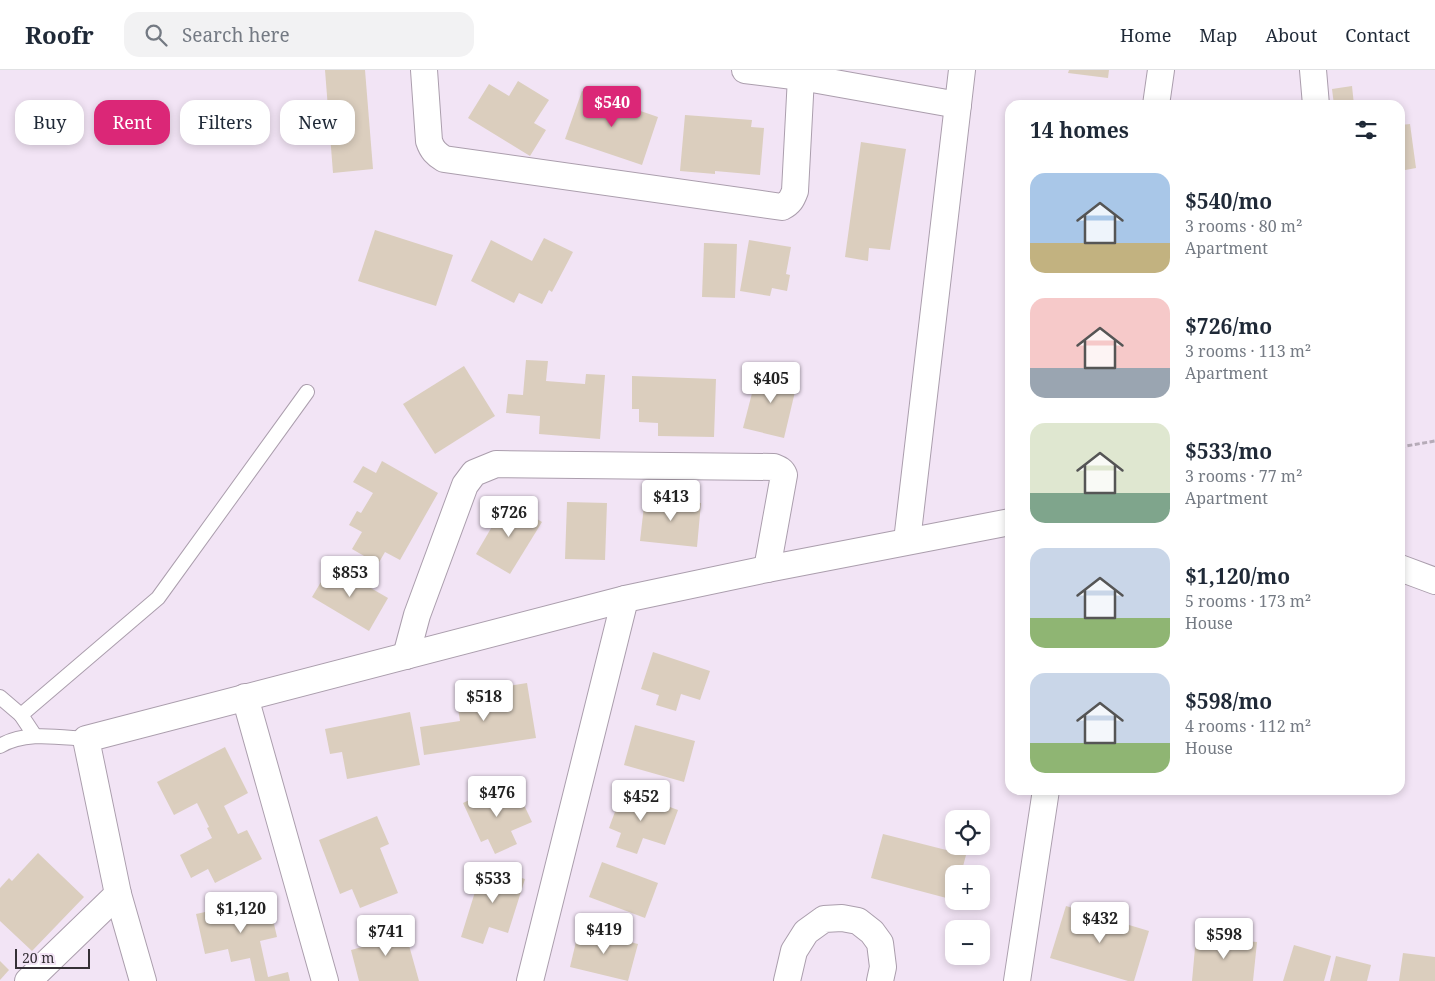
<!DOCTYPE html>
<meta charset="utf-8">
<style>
body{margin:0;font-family:"Noto Serif",serif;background:#f2f2f3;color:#1f2937;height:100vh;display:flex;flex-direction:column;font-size:19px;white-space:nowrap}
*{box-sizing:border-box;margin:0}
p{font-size:16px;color:#747a83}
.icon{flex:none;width:28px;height:28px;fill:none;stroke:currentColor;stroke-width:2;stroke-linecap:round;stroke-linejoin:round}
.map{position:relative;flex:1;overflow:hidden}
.drawer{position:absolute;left:1005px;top:30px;width:400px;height:695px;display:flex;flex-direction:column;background:#fff;border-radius:15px;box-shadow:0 2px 8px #0003}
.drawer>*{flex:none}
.guide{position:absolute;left:15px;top:30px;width:475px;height:45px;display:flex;gap:10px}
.tools{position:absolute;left:945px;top:740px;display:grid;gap:10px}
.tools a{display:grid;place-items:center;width:45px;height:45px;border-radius:10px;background:#fff;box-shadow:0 2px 8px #0003;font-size:25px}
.scale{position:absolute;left:15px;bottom:12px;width:75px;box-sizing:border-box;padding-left:5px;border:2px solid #353036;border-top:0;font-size:14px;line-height:18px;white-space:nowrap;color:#353036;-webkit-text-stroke:4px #f2e4f5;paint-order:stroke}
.price{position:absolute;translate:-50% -42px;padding:0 11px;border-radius:5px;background:#fff;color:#222;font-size:16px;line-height:32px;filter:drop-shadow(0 1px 2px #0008)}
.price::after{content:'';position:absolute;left:50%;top:30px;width:15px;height:11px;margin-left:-8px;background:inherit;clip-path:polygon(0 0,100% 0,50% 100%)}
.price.active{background:#db2777;color:#fff}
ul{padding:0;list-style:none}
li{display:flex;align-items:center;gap:15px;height:125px;padding:0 25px}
li span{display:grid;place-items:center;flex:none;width:140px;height:100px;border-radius:15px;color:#555}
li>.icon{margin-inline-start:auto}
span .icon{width:60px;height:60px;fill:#fffc;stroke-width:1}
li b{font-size:21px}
h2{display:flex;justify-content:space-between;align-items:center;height:60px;padding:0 25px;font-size:21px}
.pill{padding:0 18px;border-radius:15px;background:#fff;box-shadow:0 2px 8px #0003;font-size:18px;line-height:45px}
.pill.active{background:#db2777;color:#fff}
header{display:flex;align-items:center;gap:30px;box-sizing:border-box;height:70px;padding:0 25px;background:#fff;border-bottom:1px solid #e0e1e3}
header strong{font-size:24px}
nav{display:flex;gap:28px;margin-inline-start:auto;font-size:18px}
.search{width:350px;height:45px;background:#f2f2f3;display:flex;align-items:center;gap:12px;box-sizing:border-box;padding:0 18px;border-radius:15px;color:#747a83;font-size:19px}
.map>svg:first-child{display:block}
.building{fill:#dbcebe}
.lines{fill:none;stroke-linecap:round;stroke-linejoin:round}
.lane-casing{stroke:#ab9ead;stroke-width:16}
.street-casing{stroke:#ab9ead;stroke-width:28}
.path{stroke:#b6abb8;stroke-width:3;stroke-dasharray:5 2.5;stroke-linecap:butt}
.lane{stroke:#fff;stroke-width:14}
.street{stroke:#fff;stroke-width:26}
</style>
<header>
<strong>Roofr</strong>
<div class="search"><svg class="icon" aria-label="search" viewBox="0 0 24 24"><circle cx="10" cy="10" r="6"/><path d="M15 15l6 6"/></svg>Search here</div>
<nav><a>Home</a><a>Map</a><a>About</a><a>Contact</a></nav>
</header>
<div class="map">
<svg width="1435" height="911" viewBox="0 0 1435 911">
<rect width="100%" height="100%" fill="#f2e4f5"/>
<g class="building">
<polygon points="325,0 365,0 373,99 333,103"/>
<polygon points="1069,0 1109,0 1108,8 1068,3"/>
<polygon points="518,11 549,30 534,53 546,60 530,86 468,48 489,14 509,26"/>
<polygon points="1352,16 1354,35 1334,35 1332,19"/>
<polygon points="582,21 658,47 642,95 565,69"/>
<polygon points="685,45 752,50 751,57 764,58 760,105 715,101 715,104 680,101"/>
<polygon points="1410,54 1416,98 1400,101 1400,55"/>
<polygon points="861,72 906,79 890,180 869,178 868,191 845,187"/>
<polygon points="375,160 453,185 436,236 358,211"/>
<polygon points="544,168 573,182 552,222 549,220 542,234 519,223 514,233 471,211 491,170 532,191"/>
<polygon points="749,170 791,177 786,204 790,205 787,221 772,218 770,226 740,221"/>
<polygon points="704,173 737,174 735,228 702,227"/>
<polygon points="526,290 548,291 546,311 585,314 586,304 605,305 600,369 539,364 540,346 506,343 508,324 523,325"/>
<polygon points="464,296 495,346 435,384 403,334"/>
<polygon points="758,300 798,309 784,368 743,358"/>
<polygon points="632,306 716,309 714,367 658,366 658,353 639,352 639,339 632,339"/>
<polygon points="382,391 438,423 400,490 385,482 378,494 352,479 362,462 349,455 357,441 361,443 373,423 353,412 363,396 376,403"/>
<polygon points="645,427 701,433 697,477 640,471"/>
<polygon points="507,431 542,452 510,504 476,484"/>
<polygon points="567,432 607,433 605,490 565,489"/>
<polygon points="331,495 388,528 369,561 312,527"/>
<polygon points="653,582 710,601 700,630 681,624 676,641 656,635 659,625 641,619"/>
<polygon points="527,613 536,668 424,685 420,657 460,651 457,633 472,630 471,622"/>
<polygon points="410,642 420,695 347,709 342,682 330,684 325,659"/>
<polygon points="635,655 695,671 684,712 624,695"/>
<polygon points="225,677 248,723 224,736 238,764 247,760 262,789 215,813 208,799 191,808 180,785 212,768 207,758 209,757 197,733 174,745 157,712"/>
<polygon points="495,718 500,729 517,720 532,752 511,761 517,774 495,784 488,769 481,772 463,733"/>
<polygon points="623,720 678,740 665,775 643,768 637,784 616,777 621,763 609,758"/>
<polygon points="377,746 389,774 380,778 398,823 360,838 352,819 340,824 319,770"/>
<polygon points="883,764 966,785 961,804 954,804 954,830 871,808"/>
<polygon points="38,783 84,827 32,881 0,851 0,818 9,808 12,811"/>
<polygon points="602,792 658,813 645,848 589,827"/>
<polygon points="483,796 525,809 508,863 489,857 483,874 461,867"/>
<polygon points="268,828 277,867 260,871 268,907 288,902 290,911 255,911 250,888 231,892 228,879 205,884 196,844"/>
<polygon points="1066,836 1149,861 1134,911 1128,911 1050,888"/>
<polygon points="403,854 419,911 359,911 351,880 369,875 366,864"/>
<polygon points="579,859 638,874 628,911 570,897"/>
<polygon points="1196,867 1257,872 1253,911 1192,911"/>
<polygon points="1294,875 1331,886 1324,911 1283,911"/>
<polygon points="1403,883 1435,887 1435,911 1399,911"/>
<polygon points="1336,886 1371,895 1367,911 1330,911"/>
<polygon points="0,891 9,900 0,910"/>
</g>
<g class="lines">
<g class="lane-casing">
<g id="lane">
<polyline points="0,627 21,645"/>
<polyline points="35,666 21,645 158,528 307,322"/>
<path d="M0,676C25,661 57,667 86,669"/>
</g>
</g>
<g class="street-casing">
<g id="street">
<path d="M424,0L429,71C432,80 436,84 444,89L782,137C790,133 792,129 795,121L801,7"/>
<polyline points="745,0 801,7 958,35"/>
<polyline points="1313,0 1316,35"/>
<polyline points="1156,35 1161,0"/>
<polyline points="907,471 962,0"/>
<polyline points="1400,498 1435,511"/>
<path d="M406,586L417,545L465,415L474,403L496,394L774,397C779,399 782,400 784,405L767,499"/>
<polyline points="245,627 325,911"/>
<polyline points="28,911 118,824"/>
<polyline points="143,911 118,824 86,669 625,529 767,499 1010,452"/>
<polyline points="530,911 625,529"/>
<polyline points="787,911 794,881 806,862 824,849 842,848 858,851 872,862 880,873 883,897 880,911"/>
<polyline points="1017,911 1046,720"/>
</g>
</g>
<polyline class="path" points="1400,377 1435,371"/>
<use href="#lane" class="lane"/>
<use href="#street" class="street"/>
</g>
</svg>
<div class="tools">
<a><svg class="icon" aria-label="locate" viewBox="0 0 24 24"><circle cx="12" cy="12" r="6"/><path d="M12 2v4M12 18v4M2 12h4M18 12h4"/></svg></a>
<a>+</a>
<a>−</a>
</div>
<div class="scale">20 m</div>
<b class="price active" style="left:612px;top:58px">$540</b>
<b class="price" style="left:771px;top:334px">$405</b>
<b class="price" style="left:671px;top:452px">$413</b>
<b class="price" style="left:509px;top:468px">$726</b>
<b class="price" style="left:350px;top:528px">$853</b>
<b class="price" style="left:484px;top:652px">$518</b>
<b class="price" style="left:497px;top:748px">$476</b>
<b class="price" style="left:641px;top:752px">$452</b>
<b class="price" style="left:493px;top:834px">$533</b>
<b class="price" style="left:241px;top:864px">$1,120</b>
<b class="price" style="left:1100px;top:874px">$432</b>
<b class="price" style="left:604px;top:885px">$419</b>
<b class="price" style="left:386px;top:887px">$741</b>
<b class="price" style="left:1224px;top:890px">$598</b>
<div class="guide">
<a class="pill">Buy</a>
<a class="pill active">Rent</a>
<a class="pill">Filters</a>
<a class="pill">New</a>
</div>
<section class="drawer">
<h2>14 homes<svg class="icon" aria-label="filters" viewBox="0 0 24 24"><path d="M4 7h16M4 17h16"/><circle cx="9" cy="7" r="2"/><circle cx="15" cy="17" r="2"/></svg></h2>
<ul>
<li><span style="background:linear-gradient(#a9c7e8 70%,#c2b280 0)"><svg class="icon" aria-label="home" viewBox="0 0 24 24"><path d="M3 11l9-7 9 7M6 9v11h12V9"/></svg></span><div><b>$540/mo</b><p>3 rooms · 80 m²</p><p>Apartment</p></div></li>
<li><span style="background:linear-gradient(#f6c9c9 70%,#9aa5b1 0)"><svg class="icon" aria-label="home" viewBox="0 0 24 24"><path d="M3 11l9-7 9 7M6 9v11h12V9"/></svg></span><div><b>$726/mo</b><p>3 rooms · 113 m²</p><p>Apartment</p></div></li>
<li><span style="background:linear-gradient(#dfe7d0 70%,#7fa58c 0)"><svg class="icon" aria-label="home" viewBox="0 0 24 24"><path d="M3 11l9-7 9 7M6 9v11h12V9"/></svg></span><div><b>$533/mo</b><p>3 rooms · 77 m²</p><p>Apartment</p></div></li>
<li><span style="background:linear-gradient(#c9d6e8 70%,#8fb573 0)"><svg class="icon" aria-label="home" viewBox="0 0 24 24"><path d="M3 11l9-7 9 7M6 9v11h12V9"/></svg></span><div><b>$1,120/mo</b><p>5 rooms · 173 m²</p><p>House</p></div></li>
<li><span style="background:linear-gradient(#c9d6e8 70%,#8fb573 0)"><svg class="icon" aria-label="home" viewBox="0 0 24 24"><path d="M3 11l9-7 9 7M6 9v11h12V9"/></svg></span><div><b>$598/mo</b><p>4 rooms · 112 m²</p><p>House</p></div></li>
</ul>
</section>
</div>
